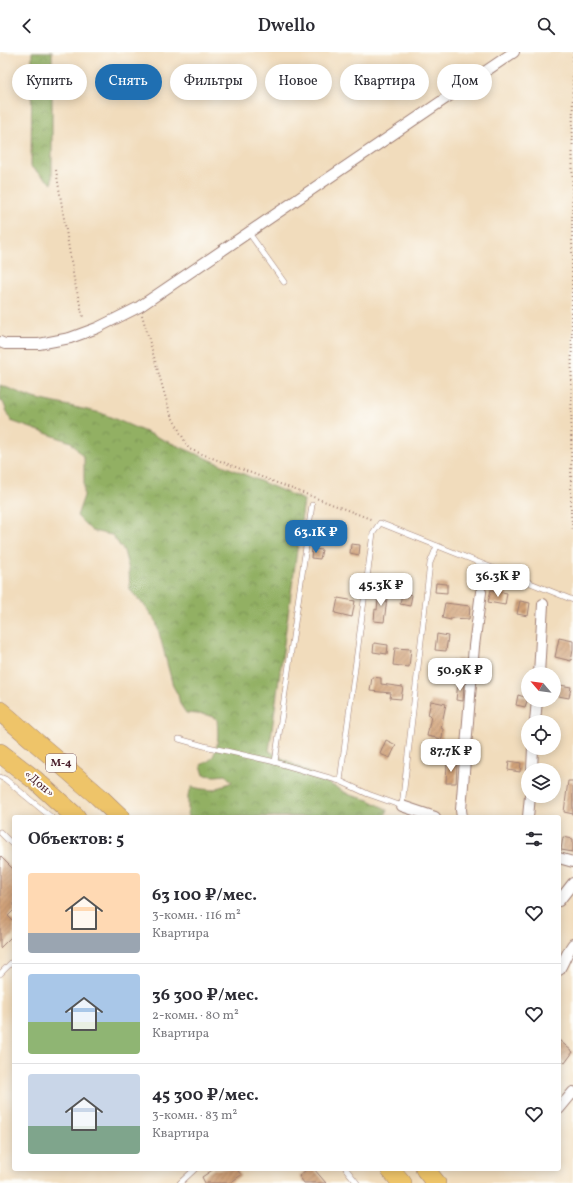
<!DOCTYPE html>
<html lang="ru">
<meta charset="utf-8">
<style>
body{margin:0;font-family:Vollkorn,serif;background:#f2f2f3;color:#2b2b33;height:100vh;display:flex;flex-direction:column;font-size:15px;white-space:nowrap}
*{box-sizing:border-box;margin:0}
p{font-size:13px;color:#7c7c81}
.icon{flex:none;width:22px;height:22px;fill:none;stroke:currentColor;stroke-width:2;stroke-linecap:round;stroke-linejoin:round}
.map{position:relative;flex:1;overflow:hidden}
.panel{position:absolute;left:12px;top:763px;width:549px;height:356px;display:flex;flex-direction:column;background:#fff;border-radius:4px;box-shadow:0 2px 10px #0003}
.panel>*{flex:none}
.guide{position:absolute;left:12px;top:12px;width:549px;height:36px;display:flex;gap:8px}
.needle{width:26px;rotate:298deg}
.buttons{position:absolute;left:521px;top:615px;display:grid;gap:8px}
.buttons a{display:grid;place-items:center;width:40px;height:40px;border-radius:50%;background:#fff;box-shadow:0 2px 10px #0003;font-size:20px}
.price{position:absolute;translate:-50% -34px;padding:0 9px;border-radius:8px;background:#fff;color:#222;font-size:13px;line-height:26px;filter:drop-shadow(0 1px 2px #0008)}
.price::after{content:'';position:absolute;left:50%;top:24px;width:12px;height:9px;margin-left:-6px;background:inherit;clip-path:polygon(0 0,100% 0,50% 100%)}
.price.active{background:#1f6fb2;color:#fff}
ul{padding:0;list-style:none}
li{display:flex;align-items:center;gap:12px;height:100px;padding:0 16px}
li+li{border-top:1px solid #e1e1e2}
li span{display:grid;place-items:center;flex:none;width:112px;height:80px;border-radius:4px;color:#555}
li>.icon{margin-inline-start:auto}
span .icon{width:48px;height:48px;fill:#fffc;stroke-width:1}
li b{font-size:17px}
h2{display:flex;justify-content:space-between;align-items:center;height:48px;padding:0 16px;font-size:17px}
.tag{padding:0 14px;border-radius:18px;background:#fff;box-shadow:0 2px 10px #0003;font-size:14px;line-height:36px}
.tag.active{background:#1f6fb2;color:#fff}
header{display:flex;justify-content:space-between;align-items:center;height:52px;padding:0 16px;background:#fff;font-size:18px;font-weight:600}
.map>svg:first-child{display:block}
.forest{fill:url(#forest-crowns);stroke:#6e6847}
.building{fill:url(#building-hatch)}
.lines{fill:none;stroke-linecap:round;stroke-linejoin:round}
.service-casing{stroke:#9e7e74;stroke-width:6}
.minor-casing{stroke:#9e7e74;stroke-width:12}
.motorway-casing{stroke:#9e7e74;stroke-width:20}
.path{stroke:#9e7e74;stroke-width:2;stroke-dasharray:1 3;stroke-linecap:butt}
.service{stroke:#fff;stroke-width:5}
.minor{stroke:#fff;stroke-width:10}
.motorway{stroke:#eec469;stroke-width:19}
.labels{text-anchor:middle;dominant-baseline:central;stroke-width:4;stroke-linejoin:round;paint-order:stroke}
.shield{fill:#fdfcf7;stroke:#806168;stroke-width:1}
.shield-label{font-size:11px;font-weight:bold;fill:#4a1f2b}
.street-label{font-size:12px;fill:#4a1f2b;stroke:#fdfcf7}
</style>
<header><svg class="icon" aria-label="back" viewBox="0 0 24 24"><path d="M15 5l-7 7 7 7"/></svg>Dwello<svg class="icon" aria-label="search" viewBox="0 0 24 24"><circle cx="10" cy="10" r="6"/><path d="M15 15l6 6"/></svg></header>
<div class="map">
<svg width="573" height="1131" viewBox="0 0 573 1131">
<defs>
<pattern id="forest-crowns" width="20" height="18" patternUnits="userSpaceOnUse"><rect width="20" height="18" fill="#92b063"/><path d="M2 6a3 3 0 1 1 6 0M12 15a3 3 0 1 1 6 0" fill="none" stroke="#798f52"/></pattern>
<pattern id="building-hatch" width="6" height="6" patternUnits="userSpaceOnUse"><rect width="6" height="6" fill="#d2a379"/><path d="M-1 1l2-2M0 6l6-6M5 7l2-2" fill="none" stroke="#ac8463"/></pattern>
</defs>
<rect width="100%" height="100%" fill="#fdfcf7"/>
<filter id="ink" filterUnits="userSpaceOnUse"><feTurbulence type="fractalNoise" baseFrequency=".025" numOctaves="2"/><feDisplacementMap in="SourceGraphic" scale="8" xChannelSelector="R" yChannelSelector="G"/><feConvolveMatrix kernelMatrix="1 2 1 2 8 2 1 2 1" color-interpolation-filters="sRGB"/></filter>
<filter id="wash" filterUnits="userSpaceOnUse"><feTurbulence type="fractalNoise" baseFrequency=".012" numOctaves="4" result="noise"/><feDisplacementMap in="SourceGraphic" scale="16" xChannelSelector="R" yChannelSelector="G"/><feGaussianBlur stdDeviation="0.9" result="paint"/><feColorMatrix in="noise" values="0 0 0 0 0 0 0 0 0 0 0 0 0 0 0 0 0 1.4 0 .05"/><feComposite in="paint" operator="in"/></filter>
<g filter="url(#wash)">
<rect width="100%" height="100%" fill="#f1dcbc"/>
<g class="forest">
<polygon points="32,0 52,0 52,132 31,115"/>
<path d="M0,333L33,346L101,361L304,448L269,699L350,743L369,748L388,758L384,765H188V743L192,735L202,737L213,738L232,730L226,723L215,724L204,723L201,713C204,711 207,710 210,708C220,698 218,679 217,667L208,663L186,661L180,652L178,643L173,634L156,569L144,553L130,538L129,518L124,499L112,483L92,479L77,464L84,444V406L71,390L11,369L3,350L0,349Z"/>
</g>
<g id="blocks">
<g class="building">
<polygon points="351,492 360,493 359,503 350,501"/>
<polygon points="312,497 322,498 320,507 311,506"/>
<polygon points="436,531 447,532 447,541 435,540"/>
<polygon points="379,538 388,539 384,570 374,569 375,557 377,558"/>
<polygon points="491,538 507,541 505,553 488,550"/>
<polygon points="402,541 412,543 410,554 400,552"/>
<polygon points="338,546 355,549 352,565 335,561"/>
<polygon points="520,549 530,551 528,564 517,562"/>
<polygon points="445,551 470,554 469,567 451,566 451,568 442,566"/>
<polygon points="437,582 448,584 446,599 435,598"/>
<polygon points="559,586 573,589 573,598 571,609 555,605"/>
<polygon points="374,591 388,593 387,602 373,600"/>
<polygon points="395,596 411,597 409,615 393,613"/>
<polygon points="456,607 465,608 465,618 456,617"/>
<polygon points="372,625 381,626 381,632 403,635 401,647 390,646 391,641 370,639"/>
<polygon points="458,631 464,632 463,649 456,648"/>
<polygon points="560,633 571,635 569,646 558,644"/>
<polygon points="518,643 528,646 525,655 516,653"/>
<polygon points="431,649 446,652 441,676 443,677 442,687 427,684 431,664 428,663"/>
<polygon points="386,688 396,693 390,706 380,702"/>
<polygon points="509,709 521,711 520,720 508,718"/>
<polygon points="447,711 457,712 456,731 446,731"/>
<polygon points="568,729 573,729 573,762 564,760"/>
<polygon points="563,785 573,787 573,800 561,798"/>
<polygon points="0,804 14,818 14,858 8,864 14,870 14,882 0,896"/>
<polygon points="559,988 573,1000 565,1011 559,1006"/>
<polygon points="214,1117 237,1117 241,1123 230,1131 205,1131 202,1125"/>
<polygon points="307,1117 314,1117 326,1131 304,1131 299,1124"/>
</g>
</g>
</g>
<g filter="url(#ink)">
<use href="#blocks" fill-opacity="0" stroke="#9e7e74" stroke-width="1"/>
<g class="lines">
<g class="service-casing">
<g id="service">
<polyline points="249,181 284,230"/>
<polyline points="179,687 204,694 271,709 340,729 368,742 402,754 430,511 437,494"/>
<polyline points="275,710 312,453"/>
<polyline points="0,725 5,727 51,765"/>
<polyline points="340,729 373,481 380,471 573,548"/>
<polyline points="0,780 14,794"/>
<polyline points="0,922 14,908"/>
<polyline points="346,1117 357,1131"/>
<polyline points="180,1131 195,1117"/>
</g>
</g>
<g class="minor-casing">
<g id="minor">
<polyline points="0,290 5,292 39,292 70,286 97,276 139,255 514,0"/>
<polyline points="539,622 543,552"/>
<polyline points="535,670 537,648"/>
<polyline points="532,718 533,696"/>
<polyline points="402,754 435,765"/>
<polyline points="462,765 461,758 474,594 481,540"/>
<polyline points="528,765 530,744"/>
<polyline points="559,806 573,810"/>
<polyline points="559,849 573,831"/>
<path d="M559,918C564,910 567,900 573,892"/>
<polyline points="559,1057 573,1040"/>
</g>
</g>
<g class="motorway-casing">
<g id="motorway">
<polyline points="0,659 98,744 120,765"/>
<polyline points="0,701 35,728 76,765"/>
<polyline points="390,1117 402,1131"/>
<polyline points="425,1117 436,1131"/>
</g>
</g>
<g class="path">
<polyline points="573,0 571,462 573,479"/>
<polyline points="56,118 74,227 83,265"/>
<polyline points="142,263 170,361 189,397 373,468"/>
</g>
<use href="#service" class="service"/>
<use href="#minor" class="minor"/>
<use href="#motorway" class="motorway"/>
</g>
</g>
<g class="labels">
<rect class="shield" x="46" y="702" width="30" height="18" rx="3"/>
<g class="shield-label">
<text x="61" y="711">М-4</text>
</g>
<g class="street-label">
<text transform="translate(39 732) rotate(40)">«Дон»</text>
</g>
</g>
</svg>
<div class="buttons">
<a><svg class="needle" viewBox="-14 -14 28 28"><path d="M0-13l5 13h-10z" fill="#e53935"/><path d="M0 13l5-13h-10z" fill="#7c7c81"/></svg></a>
<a><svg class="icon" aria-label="locate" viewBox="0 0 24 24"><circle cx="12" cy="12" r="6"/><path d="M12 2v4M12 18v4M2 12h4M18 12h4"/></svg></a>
<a><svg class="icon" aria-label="layers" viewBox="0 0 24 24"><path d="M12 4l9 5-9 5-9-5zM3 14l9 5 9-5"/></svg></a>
</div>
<b class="price active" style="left:316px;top:502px">63.1K ₽</b>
<b class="price" style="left:498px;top:546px">36.3K ₽</b>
<b class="price" style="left:381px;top:555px">45.3K ₽</b>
<b class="price" style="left:460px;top:640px">50.9K ₽</b>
<b class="price" style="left:451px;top:721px">87.7K ₽</b>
<div class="guide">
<a class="tag">Купить</a>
<a class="tag active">Снять</a>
<a class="tag">Фильтры</a>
<a class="tag">Новое</a>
<a class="tag">Квартира</a>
<a class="tag">Дом</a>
</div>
<section class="panel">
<h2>Объектов: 5<svg class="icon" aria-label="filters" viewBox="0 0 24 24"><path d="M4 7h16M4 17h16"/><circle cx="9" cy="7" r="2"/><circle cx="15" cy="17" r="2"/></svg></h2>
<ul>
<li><span style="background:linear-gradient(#ffd9b3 75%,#9aa5b1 0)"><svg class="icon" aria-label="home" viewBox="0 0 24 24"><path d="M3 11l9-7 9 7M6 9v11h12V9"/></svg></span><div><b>63 100 ₽/мес.</b><p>3-комн. · 116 m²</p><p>Квартира</p></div><svg class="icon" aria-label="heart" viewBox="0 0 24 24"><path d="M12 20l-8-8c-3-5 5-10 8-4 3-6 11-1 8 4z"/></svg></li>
<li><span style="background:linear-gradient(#a9c7e8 60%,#8fb573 0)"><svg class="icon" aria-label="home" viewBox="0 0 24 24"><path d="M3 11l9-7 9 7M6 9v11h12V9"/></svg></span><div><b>36 300 ₽/мес.</b><p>2-комн. · 80 m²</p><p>Квартира</p></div><svg class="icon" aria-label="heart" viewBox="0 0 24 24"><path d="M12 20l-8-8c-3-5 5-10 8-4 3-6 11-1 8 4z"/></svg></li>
<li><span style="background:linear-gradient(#c9d6e8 65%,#7fa58c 0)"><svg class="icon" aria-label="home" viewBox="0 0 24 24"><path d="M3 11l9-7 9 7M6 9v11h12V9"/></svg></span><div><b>45 300 ₽/мес.</b><p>3-комн. · 83 m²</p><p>Квартира</p></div><svg class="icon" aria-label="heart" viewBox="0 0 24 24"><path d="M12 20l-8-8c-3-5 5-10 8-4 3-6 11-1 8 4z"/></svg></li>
</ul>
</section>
</div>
